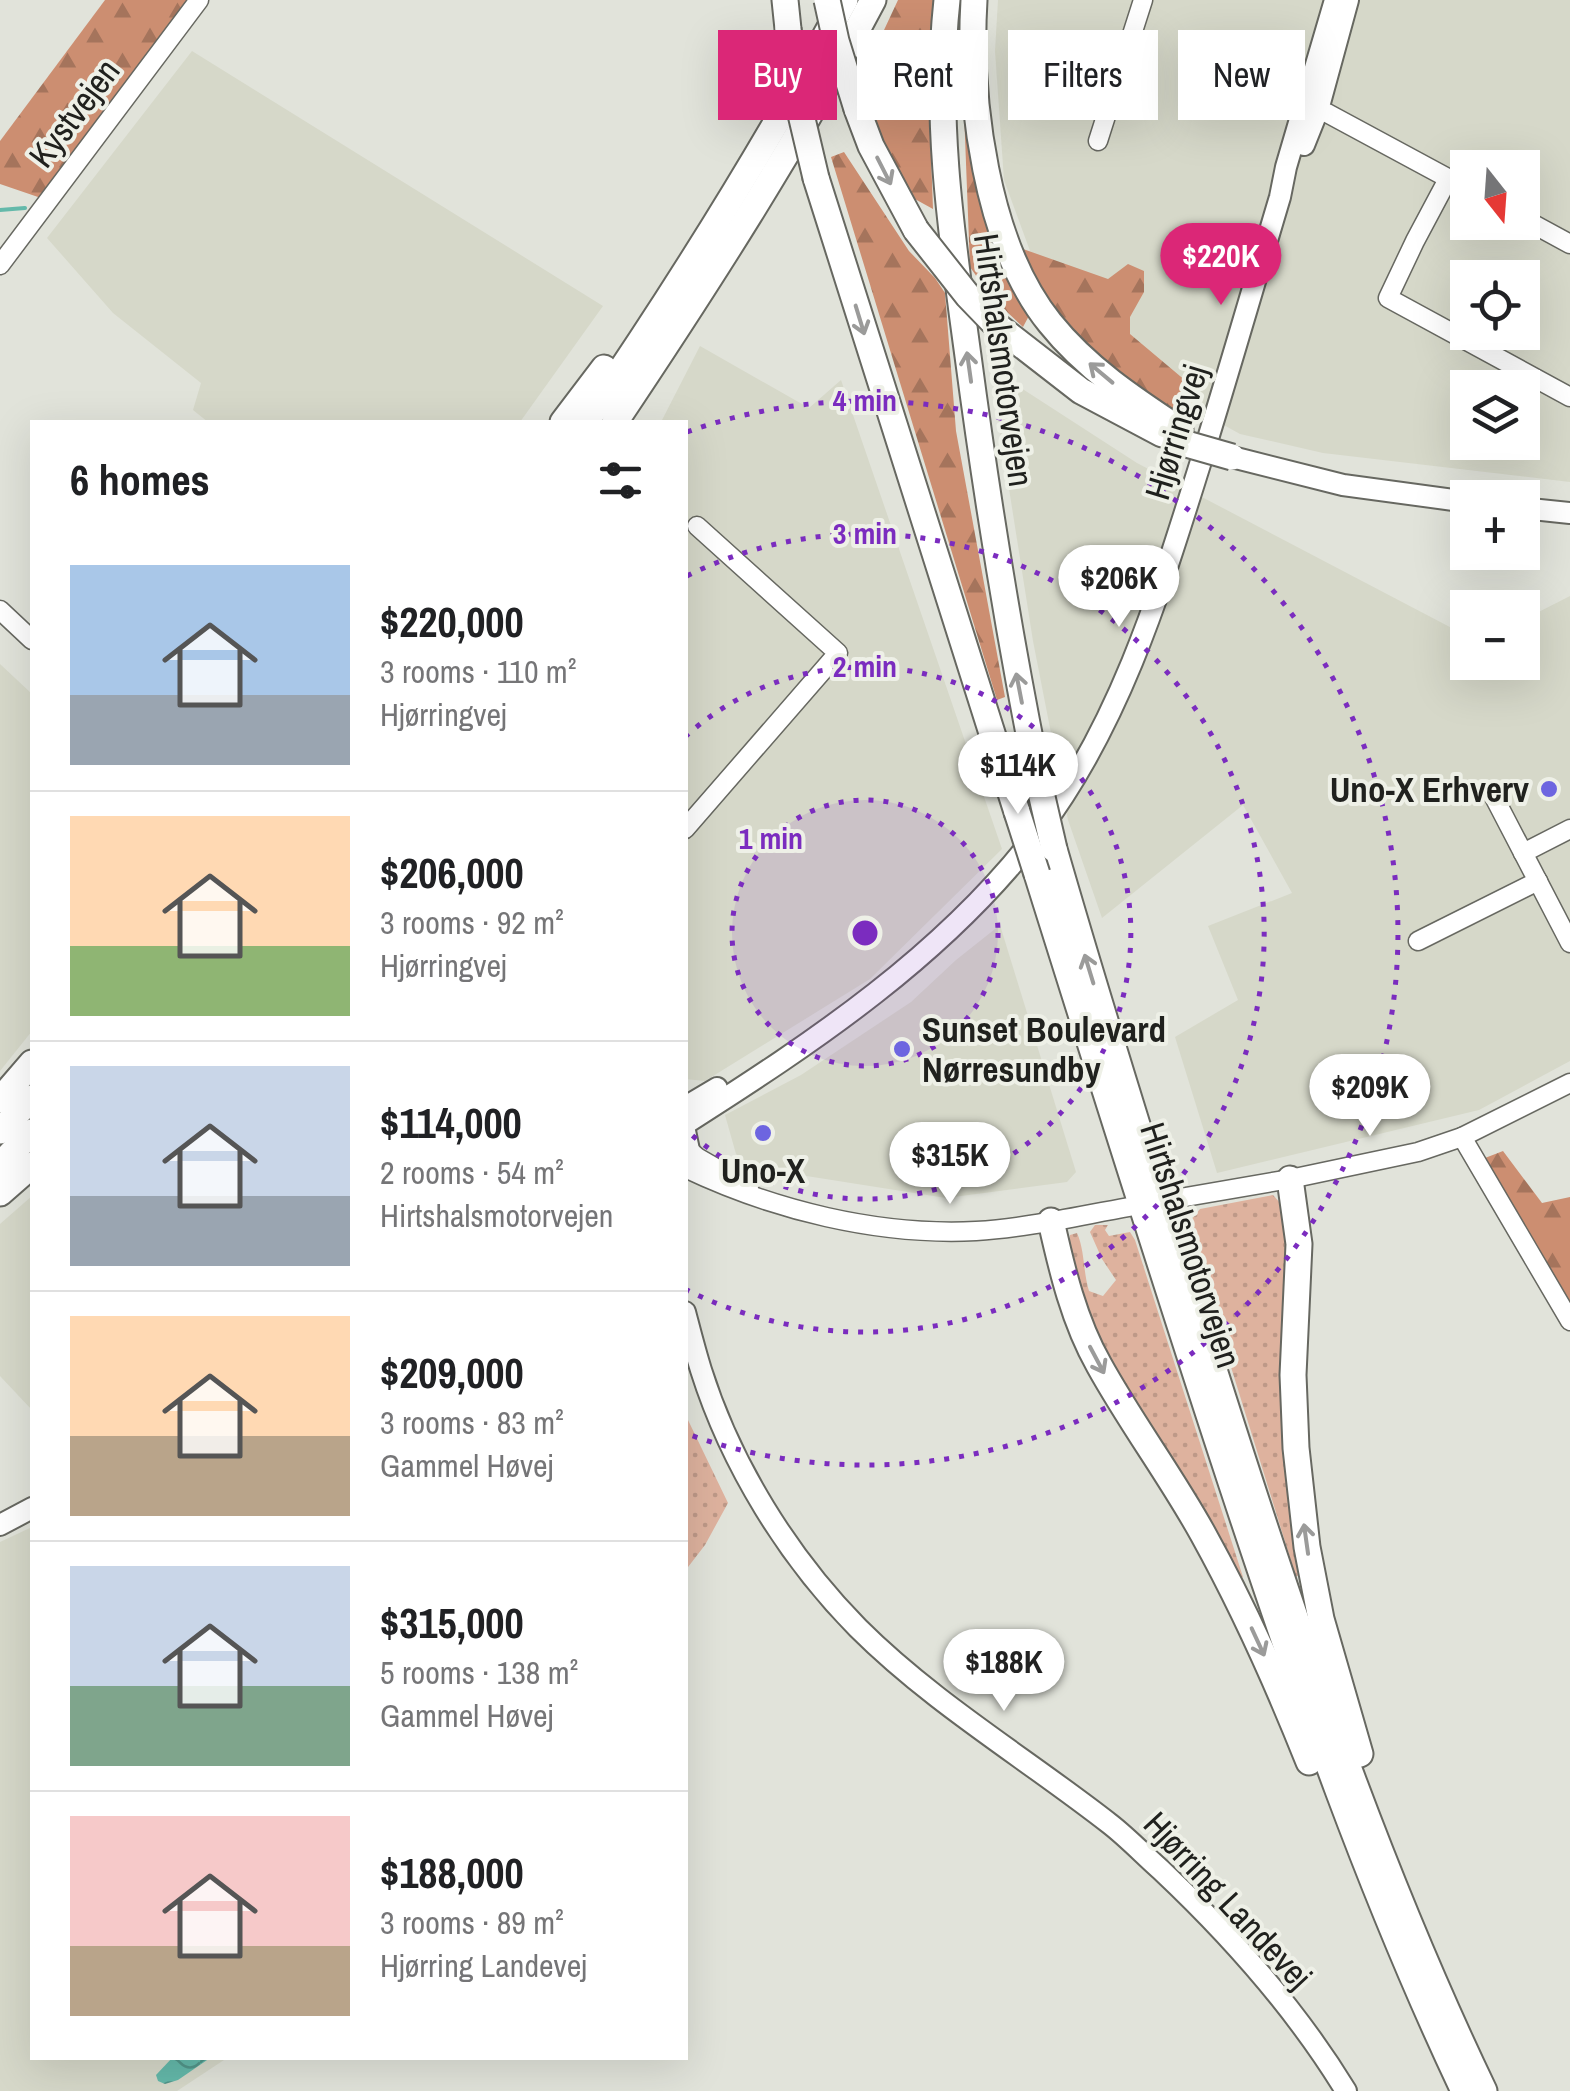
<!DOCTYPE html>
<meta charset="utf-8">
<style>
body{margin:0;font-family:"Archivo Narrow",sans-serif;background:#f6f6f6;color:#202124;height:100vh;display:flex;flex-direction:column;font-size:38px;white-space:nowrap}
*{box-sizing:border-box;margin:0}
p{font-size:32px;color:#757577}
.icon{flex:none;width:55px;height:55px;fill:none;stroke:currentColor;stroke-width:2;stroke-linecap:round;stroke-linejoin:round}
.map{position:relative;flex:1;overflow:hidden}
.side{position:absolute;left:30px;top:420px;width:658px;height:1640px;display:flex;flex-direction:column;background:#fff;border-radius:0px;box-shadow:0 10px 40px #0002}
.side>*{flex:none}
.guide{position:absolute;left:718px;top:30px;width:702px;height:90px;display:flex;gap:20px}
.needle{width:65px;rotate:163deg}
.buttons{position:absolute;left:1450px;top:150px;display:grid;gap:20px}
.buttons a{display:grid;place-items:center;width:90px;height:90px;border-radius:0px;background:#fff;box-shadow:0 10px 40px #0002;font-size:50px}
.price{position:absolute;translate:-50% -85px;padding:0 22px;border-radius:35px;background:#fff;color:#222;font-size:32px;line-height:65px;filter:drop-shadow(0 2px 5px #0008)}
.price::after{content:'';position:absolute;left:50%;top:60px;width:30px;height:22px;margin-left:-15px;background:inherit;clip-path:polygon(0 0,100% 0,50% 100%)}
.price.current{background:#db2777;color:#fff}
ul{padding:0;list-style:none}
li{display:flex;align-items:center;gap:30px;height:250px;padding:0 40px}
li+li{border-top:2px solid #e0e0e0}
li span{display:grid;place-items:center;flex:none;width:280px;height:200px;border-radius:0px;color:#555}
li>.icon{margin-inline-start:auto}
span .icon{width:120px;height:120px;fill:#fffc;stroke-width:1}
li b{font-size:42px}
h2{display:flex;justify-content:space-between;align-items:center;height:120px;padding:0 40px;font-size:42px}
.chip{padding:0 35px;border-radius:0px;background:#fff;box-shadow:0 10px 40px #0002;font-size:35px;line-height:90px}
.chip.current{background:#db2777;color:#fff}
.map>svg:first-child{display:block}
.built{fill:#d6d8c9;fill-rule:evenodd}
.grass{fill:url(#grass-dots)}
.forest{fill:url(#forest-firs)}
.water{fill:url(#water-waves)}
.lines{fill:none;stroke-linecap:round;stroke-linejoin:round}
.stream{stroke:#64b9aa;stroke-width:4}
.minor-casing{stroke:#676861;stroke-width:21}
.major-casing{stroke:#676861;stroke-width:24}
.highway-casing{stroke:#676861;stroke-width:29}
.minor{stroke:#fff;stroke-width:18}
.major{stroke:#fff;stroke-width:20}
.highway{stroke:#fff;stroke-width:25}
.highway-bridge-casing{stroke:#676861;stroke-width:29;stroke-linecap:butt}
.highway-bridge{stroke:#fff;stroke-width:25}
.oneway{stroke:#9b9b9a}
.ring{fill:none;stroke:#7b2cbf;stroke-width:5;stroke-dasharray:5 10}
.poi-dot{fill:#6d65e0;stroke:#eef0e7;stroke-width:4}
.labels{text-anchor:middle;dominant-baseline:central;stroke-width:8;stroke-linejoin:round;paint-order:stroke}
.street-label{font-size:35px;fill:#20211e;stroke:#eef0e7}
.poi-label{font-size:35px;font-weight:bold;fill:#20211e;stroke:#eef0e7;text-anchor:end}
.centre{fill:#7b2cbf;stroke:#eef0e7;stroke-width:5}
.ring-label{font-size:30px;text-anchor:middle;font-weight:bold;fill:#7b2cbf;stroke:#eef0e7;stroke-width:8;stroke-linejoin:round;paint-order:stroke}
</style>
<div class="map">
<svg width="1570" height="2091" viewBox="0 0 1570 2091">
<defs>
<pattern id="grass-dots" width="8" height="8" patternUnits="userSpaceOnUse" patternTransform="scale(2.5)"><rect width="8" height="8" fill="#deb29e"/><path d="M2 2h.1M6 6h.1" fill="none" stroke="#be9988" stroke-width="1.8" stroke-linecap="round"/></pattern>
<pattern id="forest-firs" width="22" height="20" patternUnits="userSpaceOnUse" patternTransform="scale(2.5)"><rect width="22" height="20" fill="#cc8e71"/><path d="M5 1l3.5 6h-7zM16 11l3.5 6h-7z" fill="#a5745c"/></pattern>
<pattern id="water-waves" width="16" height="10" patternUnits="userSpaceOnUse" patternTransform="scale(2.5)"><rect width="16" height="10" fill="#64b9aa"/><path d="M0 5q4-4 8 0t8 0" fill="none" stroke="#52968a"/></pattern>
</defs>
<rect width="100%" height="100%" fill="#e1e3da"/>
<g class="built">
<path d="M998,0H1570V482L1323,453L1240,434L1175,398L1033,259L1004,180L995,51ZM1468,168H1522V222H1468ZM1468,278H1522V332H1468ZM1468,388H1522V442H1468Z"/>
<polygon points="192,51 603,306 520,422 208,422 193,410 201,383 113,313 47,238"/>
<polygon points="700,346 809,408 841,380 1002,849 870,979 705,1081 685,1079 685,422 661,422"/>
<polygon points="990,368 1137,463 1467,636 1468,662 1522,662 1523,620 1570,596 1570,1061 1479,1110 1217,1173 1175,1037 1238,1000 1208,926 1292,893 1243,805 1102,918 1068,820 1033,641"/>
<polygon points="0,664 32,694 32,1031 0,1071"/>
<polygon points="1000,925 1076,1172 1067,1182 946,1198 750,1167 736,1154 725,1115 801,1075 911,1002 956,960"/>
<polygon points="32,1196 32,1410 0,1376 0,1224"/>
<polygon points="32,1527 32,2058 227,2058 177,2091 0,2091 0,1542"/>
</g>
<g class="grass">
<polygon points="1273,1195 1281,1204 1286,1221 1282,1400 1288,1501 1301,1573 1296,1577 1187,1225 1200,1209"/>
<path d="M1095,1225H1108L1105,1230L1109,1236L1130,1232L1135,1240L1243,1577L1239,1579L1129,1395L1089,1317L1069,1249L1070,1235L1077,1233C1085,1251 1083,1272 1089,1291L1103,1296L1116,1280L1102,1259L1090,1232Z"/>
<polygon points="685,1410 688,1420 728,1503 705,1545 685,1571"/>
</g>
<g class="forest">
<polygon points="105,0 191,0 41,198 0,184 0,141"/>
<polygon points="898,0 936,0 928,75 933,209 913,198 888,159 866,104 864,73"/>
<polygon points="964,111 968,135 1031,312 1023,327 991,297 970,267"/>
<polygon points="844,152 909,251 935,278 945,293 956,431 1005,697 997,700 831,157"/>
<path d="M1023,249L1108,279L1128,264L1144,271V292L1130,317V334L1199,392L1193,422C1134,390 1079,350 1044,291C1036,278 1030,263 1023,249Z"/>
<polygon points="1503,1151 1542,1203 1570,1197 1570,1303 1485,1158"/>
</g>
<polygon class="water" points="172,2058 210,2058 178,2080 165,2084 158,2081 156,2075"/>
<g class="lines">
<g class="stream">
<polyline points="0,210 25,208"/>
<polyline points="685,1556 686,1557"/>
</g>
<g class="minor-casing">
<g id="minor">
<polyline points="1308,107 1327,113 1468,189"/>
<polyline points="1098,141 1143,0"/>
<polyline points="1448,179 1415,241 1388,298 1570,397"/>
<polyline points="1522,218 1570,244"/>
<polyline points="0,265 199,0"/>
<polyline points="0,610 32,640"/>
<polyline points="1493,795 1570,943"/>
<polyline points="685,829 838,653 697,526"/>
<polyline points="1523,853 1570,829"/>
<polyline points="1418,941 1538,881"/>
<polyline points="1462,1137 1570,1321"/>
<polyline points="689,1150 697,1157 749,1187"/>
<path d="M685,1168C773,1210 878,1236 976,1231C1027,1228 1078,1216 1129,1207"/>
<polyline points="1174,1199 1290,1179 1418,1152 1462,1137 1570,1083"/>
</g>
</g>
<g class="major-casing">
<g id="major">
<polyline points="1304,145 1318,110 1348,0"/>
<polyline points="1232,457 1343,485 1468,502"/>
<polyline points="1522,508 1570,513"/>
<polyline points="685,1107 717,1088"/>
<path d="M685,1124C814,1042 946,954 1039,831C1122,721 1161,588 1202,458C1229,371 1254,284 1280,197L1286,167L1335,0"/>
<polyline points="685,1131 689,1150 685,1166"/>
<path d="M685,1312C690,1331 695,1351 701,1370C731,1465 788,1557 858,1628C933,1703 1027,1759 1110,1824C1128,1838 1144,1855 1161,1870C1230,1935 1296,2009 1346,2091"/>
<polyline points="0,1525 32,1508"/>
</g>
</g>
<g class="highway-casing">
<g id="highway">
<polyline points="785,0 788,29"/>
<path d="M947,0C934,119 952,238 968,356C987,499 1010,642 1039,784"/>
<path d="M974,0C968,99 986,244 1050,323C1086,368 1133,399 1180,430"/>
<polyline points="857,109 871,146 916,230"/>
<polyline points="816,178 1017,812"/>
<polyline points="996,325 1081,391 1162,434"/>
<polyline points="563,422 604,368"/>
<path d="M586,422C679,286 767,145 845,0"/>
<path d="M615,422C706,286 796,146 873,0"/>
<path d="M1054,849C1107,1033 1165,1216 1223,1398C1298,1633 1377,1868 1484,2091"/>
<path d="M1037,874C1101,1078 1165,1282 1232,1485C1300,1691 1371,1895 1464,2091"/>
<polyline points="0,1100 32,1063"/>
<polyline points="0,1131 32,1098"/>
<polyline points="0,1165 32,1132"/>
<polyline points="1290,1179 1299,1244 1293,1375 1296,1448 1307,1547 1321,1619 1360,1754"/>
<polyline points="0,1193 32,1165"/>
<path d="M1051,1221C1062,1270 1074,1321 1099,1365C1131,1423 1171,1476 1203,1534C1244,1608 1278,1684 1309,1762"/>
</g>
</g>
<use href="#minor" class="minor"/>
<use href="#major" class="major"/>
<use href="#highway" class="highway"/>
<g class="highway-bridge-casing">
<g id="highway-bridge">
<polyline points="827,0 836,41 857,109"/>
<polyline points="788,29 799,106 816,178"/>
<polyline points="916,230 968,296 996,325"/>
<polyline points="1176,441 1232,457"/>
<polyline points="1039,784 1054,849"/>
<polyline points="1017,812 1037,874"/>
</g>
</g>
<use href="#highway-bridge" class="highway-bridge"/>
</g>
<defs><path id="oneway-shaft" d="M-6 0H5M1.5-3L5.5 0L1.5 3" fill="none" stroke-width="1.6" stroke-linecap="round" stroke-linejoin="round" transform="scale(2.5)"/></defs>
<g class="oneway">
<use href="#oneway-shaft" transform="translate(884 171) rotate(63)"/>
<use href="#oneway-shaft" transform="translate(860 320) rotate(73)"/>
<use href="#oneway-shaft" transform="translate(969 367) rotate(-98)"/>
<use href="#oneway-shaft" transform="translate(1101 373) rotate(-140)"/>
<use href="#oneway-shaft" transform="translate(1019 688) rotate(-101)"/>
<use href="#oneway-shaft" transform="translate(1089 969) rotate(-107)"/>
<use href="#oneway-shaft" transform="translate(1097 1360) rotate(62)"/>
<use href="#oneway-shaft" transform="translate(1306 1539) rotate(-98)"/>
<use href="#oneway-shaft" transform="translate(1258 1642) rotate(65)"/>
</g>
<circle cx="865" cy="933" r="133" fill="#7b2cbf" fill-opacity=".12"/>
<g class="ring">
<circle cx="865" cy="933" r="133"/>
<path d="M685 737A266 266 0 1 1 685 1129"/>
<path d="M687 576A399 399 0 1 1 687 1290"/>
<path d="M687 432A532 532 0 1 1 687 1434"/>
</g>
<g class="poi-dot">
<circle cx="1549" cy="789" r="10"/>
<circle cx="902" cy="1049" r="10"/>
<circle cx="763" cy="1133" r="10"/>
</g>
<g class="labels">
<g class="street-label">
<text transform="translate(74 113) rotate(-53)">Kystvejen</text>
<text transform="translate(1004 360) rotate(82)">Hirtshalsmotorvejen</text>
<text transform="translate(1176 432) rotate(-73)">Hjørringvej</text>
<text transform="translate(1191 1245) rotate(72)">Hirtshalsmotorvejen</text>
<text transform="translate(1228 1900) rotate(47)">Hjørring Landevej</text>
</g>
<g class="poi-label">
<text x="1529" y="789">Uno-X Erhverv</text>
<text x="922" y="1029" text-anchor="start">Sunset Boulevard<tspan x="922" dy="40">Nørresundby</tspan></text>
<text x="763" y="1170" text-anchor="middle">Uno-X</text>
</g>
</g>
<circle cx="865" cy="933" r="15" class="centre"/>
<g class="ring-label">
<text x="865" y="411">4 min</text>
<text x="865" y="544">3 min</text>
<text x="865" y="677">2 min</text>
<text x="771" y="849">1 min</text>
</g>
</svg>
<div class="buttons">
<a><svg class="needle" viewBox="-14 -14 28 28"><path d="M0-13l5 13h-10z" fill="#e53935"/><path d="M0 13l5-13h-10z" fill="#757577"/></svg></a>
<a><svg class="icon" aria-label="locate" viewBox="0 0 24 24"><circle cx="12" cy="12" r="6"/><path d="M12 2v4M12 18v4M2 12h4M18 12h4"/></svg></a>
<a><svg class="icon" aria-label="layers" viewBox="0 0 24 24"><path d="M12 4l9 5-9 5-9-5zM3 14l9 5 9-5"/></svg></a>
<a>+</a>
<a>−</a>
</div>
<b class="price current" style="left:1221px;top:308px">$220K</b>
<b class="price" style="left:1119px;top:630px">$206K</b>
<b class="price" style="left:1018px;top:817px">$114K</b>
<b class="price" style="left:1370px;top:1139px">$209K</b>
<b class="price" style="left:950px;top:1207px">$315K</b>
<b class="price" style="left:1004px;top:1714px">$188K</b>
<div class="guide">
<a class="chip current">Buy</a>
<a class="chip">Rent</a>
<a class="chip">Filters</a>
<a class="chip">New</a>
</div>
<section class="side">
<h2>6 homes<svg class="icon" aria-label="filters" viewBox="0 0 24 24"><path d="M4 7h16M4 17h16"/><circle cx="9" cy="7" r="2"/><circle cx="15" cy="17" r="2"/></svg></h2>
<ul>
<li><span style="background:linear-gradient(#a9c7e8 65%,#9aa5b1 0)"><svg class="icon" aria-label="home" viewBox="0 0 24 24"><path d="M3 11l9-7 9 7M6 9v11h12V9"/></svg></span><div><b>$220,000</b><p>3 rooms · 110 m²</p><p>Hjørringvej</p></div></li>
<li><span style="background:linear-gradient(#ffd9b3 65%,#8fb573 0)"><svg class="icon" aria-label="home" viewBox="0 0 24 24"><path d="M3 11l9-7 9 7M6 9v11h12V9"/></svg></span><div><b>$206,000</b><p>3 rooms · 92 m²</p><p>Hjørringvej</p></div></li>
<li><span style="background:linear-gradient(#c9d6e8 65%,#9aa5b1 0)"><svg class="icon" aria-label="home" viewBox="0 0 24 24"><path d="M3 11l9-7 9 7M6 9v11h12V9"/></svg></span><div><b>$114,000</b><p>2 rooms · 54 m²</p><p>Hirtshalsmotorvejen</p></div></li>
<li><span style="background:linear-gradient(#ffd9b3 60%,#b9a48a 0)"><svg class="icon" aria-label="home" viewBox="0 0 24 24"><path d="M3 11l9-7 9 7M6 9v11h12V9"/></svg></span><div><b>$209,000</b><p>3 rooms · 83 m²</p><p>Gammel Høvej</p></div></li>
<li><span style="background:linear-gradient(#c9d6e8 60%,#7fa58c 0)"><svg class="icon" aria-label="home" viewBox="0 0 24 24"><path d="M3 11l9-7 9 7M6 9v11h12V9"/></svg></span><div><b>$315,000</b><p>5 rooms · 138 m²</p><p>Gammel Høvej</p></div></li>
<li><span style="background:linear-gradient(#f6c9c9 65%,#b9a48a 0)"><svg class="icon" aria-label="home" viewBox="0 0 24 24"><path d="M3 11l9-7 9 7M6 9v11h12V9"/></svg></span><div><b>$188,000</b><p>3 rooms · 89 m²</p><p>Hjørring Landevej</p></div></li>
</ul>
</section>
</div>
